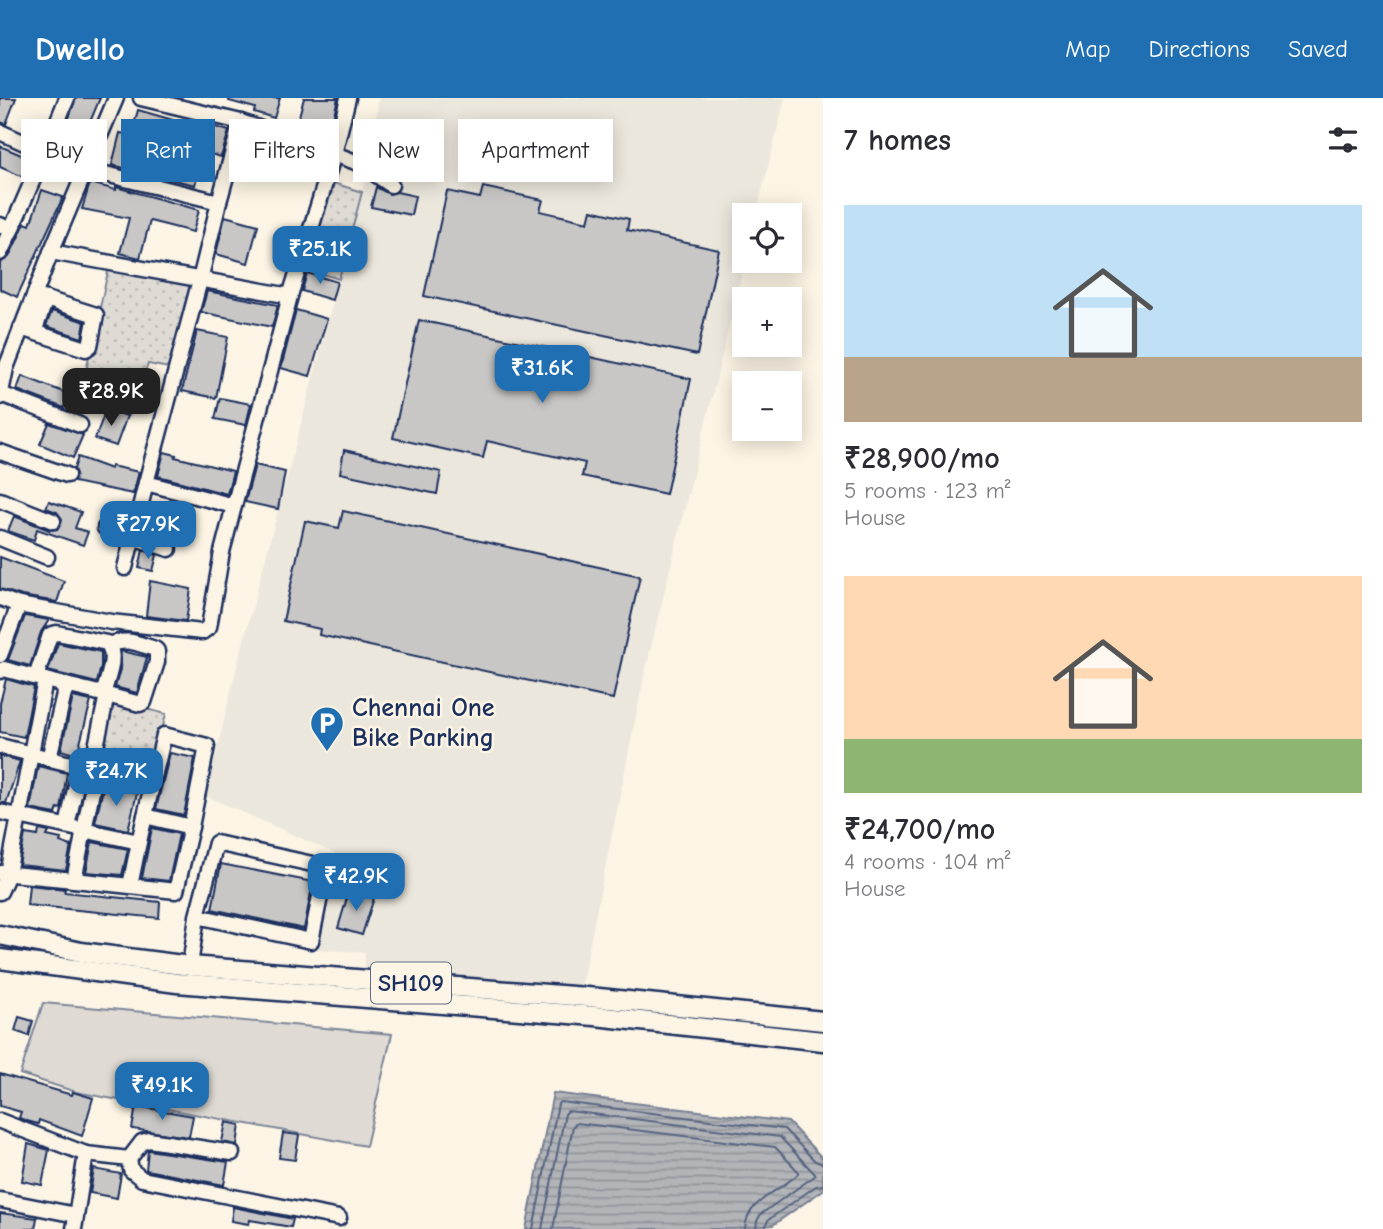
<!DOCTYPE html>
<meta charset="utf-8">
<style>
body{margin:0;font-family:"Comic Neue",sans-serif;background:#f7f7f7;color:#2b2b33;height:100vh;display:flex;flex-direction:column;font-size:26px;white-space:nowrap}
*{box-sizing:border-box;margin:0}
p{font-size:23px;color:#7c7c81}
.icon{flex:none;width:38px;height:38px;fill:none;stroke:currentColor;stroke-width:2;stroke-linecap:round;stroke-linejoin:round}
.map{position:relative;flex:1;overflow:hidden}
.drawer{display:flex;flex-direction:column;background:#fff;width:560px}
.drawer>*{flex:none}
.top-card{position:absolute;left:21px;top:21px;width:665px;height:63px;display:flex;gap:14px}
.buttons{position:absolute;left:732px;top:105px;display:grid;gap:14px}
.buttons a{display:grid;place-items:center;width:70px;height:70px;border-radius:0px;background:#fff;box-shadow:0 4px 18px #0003;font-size:35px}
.price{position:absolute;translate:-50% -60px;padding:0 16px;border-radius:14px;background:#1f6fb2;color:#fff;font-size:23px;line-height:46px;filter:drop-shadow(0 2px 4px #0008)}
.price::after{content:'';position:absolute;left:50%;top:42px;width:21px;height:16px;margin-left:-10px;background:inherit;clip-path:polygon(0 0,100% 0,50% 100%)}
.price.on{background:#222;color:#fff}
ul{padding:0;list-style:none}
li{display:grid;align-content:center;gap:14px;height:371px;padding:0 21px}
li span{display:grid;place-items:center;height:217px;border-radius:0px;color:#555}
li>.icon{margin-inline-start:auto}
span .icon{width:126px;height:126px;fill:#fffc;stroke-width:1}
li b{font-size:30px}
h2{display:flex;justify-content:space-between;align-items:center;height:84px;padding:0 21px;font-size:30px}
.chip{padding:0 24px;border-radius:0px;background:#fff;box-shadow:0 4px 18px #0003;font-size:24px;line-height:63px}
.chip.on{background:#1f6fb2;color:#fff}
header{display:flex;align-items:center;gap:42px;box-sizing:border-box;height:98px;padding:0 35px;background:#1f6fb2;color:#fff}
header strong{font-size:33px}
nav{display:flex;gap:38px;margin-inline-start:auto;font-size:24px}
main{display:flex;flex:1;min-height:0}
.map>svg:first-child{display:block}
.built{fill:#ece7dc}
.grass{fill:#dfdbd4;stroke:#7d8599;stroke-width:2}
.park{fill:url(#park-dots);stroke:#7d8599;stroke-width:2}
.water{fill:url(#water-rules);stroke:#767f94;stroke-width:2}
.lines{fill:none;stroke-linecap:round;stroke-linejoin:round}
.shore{stroke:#576482;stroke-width:2}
.building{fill:#c8c7c6;stroke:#1b2f5e;stroke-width:2}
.minor-casing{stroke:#1b2f5e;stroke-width:19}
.major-casing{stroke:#1b2f5e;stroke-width:23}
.minor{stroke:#fcf5e5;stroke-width:14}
.major{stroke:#fcf5e5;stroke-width:18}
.labels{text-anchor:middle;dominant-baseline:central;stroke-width:5;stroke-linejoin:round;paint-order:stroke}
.shield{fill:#fcf5e5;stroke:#5e6a86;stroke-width:2}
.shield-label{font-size:24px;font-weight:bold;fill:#1b2f5e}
.poi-label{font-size:26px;font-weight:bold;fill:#1b2f5e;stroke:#fcf5e5;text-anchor:start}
</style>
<header>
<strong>Dwello</strong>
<nav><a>Map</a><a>Directions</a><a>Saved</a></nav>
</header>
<main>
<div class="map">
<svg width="823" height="1131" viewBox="0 0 823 1131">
<defs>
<pattern id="park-dots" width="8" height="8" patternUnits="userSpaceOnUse" patternTransform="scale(1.75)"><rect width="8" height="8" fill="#dfdbd4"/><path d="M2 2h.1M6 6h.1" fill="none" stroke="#bfbcb8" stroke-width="1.8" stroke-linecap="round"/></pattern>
<pattern id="water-rules" width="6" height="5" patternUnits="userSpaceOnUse" patternTransform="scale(1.75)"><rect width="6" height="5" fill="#b2b4b8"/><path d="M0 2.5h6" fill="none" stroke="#909399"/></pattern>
</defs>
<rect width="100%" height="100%" fill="#fcf5e5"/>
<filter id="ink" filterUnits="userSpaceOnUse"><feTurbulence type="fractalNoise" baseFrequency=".0143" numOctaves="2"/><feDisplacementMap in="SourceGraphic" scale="14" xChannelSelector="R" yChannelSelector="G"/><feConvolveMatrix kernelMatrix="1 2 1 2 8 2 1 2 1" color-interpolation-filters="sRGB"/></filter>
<g filter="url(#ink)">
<polygon class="built" points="379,0 785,0 756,117 744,117 745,163 645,574 580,894 364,874 365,854 314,851 334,755 206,698 237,568 365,83"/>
<polygon class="grass" points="43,905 392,936 366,1048 76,994 20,976"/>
<g class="park">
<polygon points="330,84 362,94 339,181 303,170"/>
<polygon points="109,169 191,186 169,270 148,266 129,318 80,299"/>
<polygon points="112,602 166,616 150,682 96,669"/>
</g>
<polygon class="water" points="553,995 788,1024 823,1061 823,1092 773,1127 735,1131 526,1131"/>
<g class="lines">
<g class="shore">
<polyline points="533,1131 558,1006 560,1004 784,1031 815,1063 823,1066"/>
<polyline points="542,1131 565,1016 568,1013 780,1039 816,1077 761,1116 757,1123 756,1131"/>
<path d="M553,1131L573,1028L577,1025L775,1049L798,1073V1076C780,1093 746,1103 745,1131"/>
<polyline points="765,1131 768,1122 816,1088 823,1087"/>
</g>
</g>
<g class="building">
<polygon points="0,0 16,0 6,26 0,24"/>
<polygon points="76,0 100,0 73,65 77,67 73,77 52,68"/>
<polygon points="229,0 280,0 274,20 254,14 255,10 229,3"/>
<polygon points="304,0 338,0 328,41 295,33"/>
<polygon points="138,12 173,22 167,46 186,51 188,50 195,23 229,33 221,59 203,54 195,87 112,67 120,35 131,37"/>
<polygon points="366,20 384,24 379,49 360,45"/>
<polygon points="247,38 280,48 273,74 240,64"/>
<polygon points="0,48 31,61 23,79 0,69"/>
<polygon points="90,85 116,92 116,89 199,112 193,134 150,123 140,160 120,155 129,120 82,111"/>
<polygon points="376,89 389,96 397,94 415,98 411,117 371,109"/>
<polygon points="483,89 543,102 540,113 588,124 591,112 629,121 627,132 719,152 697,257 424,198 447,93 480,100"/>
<polygon points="42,92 63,99 17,199 0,191 0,165 9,159 25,125 30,127"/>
<polygon points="225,118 258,127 248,165 216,156"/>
<polygon points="307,175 337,184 332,202 302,193"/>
<polygon points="207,193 278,207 272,229 201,214"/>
<polygon points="296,212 327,221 310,278 281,270"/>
<polygon points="52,213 85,224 82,240 46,228"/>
<polygon points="419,222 691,281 666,396 582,378 585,365 487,343 483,360 393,340"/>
<polygon points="197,233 228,239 216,300 182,293"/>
<polygon points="22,278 69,296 64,310 17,292"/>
<polygon points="220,300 251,306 246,327 215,321"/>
<polygon points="106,311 127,318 116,348 95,341"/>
<polygon points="49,325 83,337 73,360 40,346"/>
<polygon points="344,352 441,374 437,396 340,375"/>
<polygon points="164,354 176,357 175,359 233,373 227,396 158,378"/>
<polygon points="78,359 111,371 111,368 139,374 133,396 74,384 76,376 74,371"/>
<polygon points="255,367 285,374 278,411 245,404"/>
<polygon points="49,403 81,414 75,430 88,434 83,447 37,431 34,442 8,433 14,418 49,432 58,431 62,421 57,414 46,410"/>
<polygon points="155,406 173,412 169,423 160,420 155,434 146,431"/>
<polygon points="108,408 129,413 126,425 106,418"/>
<polygon points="343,413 640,478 613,601 319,537 320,531 283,523 305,423 339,430"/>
<polygon points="143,452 157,457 153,473 139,470"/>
<polygon points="0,459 64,483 57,504 22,498 0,491"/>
<polygon points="150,483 191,491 186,523 146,518"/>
<polygon points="25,518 49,522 41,534 30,568 8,562"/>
<polygon points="58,545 101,554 101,568 97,585 48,573"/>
<polygon points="121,553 147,559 137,595 115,589 120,571"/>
<polygon points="6,581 34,589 24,639 0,634 0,605"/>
<polygon points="73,599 91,603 77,657 61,652"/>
<polygon points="170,655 195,660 184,717 156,711"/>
<polygon points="0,658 20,663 6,705 0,705"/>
<polygon points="38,668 67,675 61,711 58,710 56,716 30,711"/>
<polygon points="104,687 137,695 128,732 95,725"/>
<polygon points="152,730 179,736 169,783 142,780"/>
<polygon points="39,732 49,734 47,738 61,741 60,744 71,748 66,772 19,767 25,736 38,738"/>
<polygon points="92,744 128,751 122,777 86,774"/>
<polygon points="221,766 313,784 304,831 212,811"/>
<polygon points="29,787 65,791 64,794 160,804 159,820 27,807"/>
<polygon points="349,793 374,800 362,837 338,830"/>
<polygon points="19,919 33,923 29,938 15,933"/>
<polygon points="0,976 72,997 73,994 93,1000 82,1038 39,1022 38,1026 27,1023 19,1020 21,1014 0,1008"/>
<polygon points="136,1008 193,1018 189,1039 132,1031"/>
<polygon points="226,1024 240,1027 237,1047 222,1044"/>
<polygon points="283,1035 299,1037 295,1062 279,1060"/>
<polygon points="28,1046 49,1052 42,1087 22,1083"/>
<polygon points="148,1052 228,1064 224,1087 146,1072"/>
<polygon points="94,1071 121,1076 117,1100 90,1095"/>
<polygon points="233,1109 293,1121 291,1129 250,1122 249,1126 231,1123"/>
<polygon points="0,1115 37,1120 35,1131 0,1131"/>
</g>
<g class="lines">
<g class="minor-casing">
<g id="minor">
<polyline points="141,0 241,24 334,56 361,66 391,87"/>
<polyline points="0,34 45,54 67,0"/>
<polyline points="85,71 219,104 200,182 146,385 234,408 290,198 334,56 348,0"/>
<polyline points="219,104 241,24"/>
<polyline points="0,127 11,132 0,155"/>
<polyline points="11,132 45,54"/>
<polyline points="51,154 290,198"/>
<polyline points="21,230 86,251 90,248 96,217 46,201"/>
<polyline points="34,234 46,201 39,199"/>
<polyline points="1,296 80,327"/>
<polyline points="0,299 6,270 51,154 116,0"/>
<polyline points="0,354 67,377"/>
<polyline points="0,402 53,423"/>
<polyline points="105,430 169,451"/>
<polyline points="0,440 47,459"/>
<polyline points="125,470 146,385"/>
<polyline points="0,500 19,507 111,524 202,534 209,529 222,454 234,408"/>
<polyline points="0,557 19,507"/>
<polyline points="0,573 4,571 45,582 8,776 0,794"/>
<path d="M36,579L50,537L57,535L107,545C118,557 107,582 103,596"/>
<polyline points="45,582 107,597 91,672"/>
<path d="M107,597L140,606L144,604L157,564V553L155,551C138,546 126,539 109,547"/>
<polyline points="0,648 152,687 139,744 0,714"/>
<polyline points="49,661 66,587"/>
<polyline points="145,718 191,729 207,648 164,637 152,687"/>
<polyline points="67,728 80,669"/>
<polyline points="139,744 130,788 176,793 191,729"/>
<polyline points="1,775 74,782 96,673"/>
<polyline points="74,782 130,788"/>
<polyline points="190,868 197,818 311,843 326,769 216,745 197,818"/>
<polyline points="0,1023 86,1056 129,1061 131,1072 142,1081 339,1120"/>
<polyline points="129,1061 142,1044 149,1042 232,1055"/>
<polyline points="0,1102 76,1117"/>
<polyline points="74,1131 86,1056"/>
</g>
</g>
<g class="major-casing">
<g id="major">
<polyline points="0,837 81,854 190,868 599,900 823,923"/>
<polyline points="0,861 177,885 595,918 823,943"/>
</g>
</g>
<use href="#minor" class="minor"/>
<use href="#major" class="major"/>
</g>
</g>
<defs>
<g id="parking-pin" transform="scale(1.75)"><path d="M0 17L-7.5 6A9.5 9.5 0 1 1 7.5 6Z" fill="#1f6fb2" stroke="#fcf5e5"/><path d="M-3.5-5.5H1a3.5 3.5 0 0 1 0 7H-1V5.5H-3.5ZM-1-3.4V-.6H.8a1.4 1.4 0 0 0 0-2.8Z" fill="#fff"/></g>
</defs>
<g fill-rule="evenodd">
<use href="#parking-pin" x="327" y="625"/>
</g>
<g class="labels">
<rect class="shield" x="371" y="864.5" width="80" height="41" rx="5"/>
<g class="shield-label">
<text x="411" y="885">SH109</text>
</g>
<g class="poi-label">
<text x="352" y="610">Chennai One<tspan x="352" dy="30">Bike Parking</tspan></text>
</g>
</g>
</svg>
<div class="buttons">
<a><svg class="icon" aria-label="locate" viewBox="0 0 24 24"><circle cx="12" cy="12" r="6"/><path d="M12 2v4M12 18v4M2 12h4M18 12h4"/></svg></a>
<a>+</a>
<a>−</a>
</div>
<b class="price" style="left:320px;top:188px">₹25.1K</b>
<b class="price" style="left:542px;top:307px">₹31.6K</b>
<b class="price on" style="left:111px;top:330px">₹28.9K</b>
<b class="price" style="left:148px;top:463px">₹27.9K</b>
<b class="price" style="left:116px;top:710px">₹24.7K</b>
<b class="price" style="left:356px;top:815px">₹42.9K</b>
<b class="price" style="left:162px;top:1024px">₹49.1K</b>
<div class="top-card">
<a class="chip">Buy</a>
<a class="chip on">Rent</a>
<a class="chip">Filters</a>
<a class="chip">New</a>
<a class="chip">Apartment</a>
</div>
</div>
<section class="drawer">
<h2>7 homes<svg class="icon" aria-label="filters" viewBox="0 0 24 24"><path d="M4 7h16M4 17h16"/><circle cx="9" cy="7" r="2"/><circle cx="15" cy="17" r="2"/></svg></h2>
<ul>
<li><span style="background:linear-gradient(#bfe0f5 70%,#b9a48a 0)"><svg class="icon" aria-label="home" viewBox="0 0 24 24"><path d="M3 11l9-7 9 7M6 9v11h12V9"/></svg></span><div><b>₹28,900/mo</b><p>5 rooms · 123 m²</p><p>House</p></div></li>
<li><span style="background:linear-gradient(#ffd9b3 75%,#8fb573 0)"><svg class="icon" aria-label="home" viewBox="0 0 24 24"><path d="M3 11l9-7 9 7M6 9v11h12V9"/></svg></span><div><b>₹24,700/mo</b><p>4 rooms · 104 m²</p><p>House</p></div></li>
</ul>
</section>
</main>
